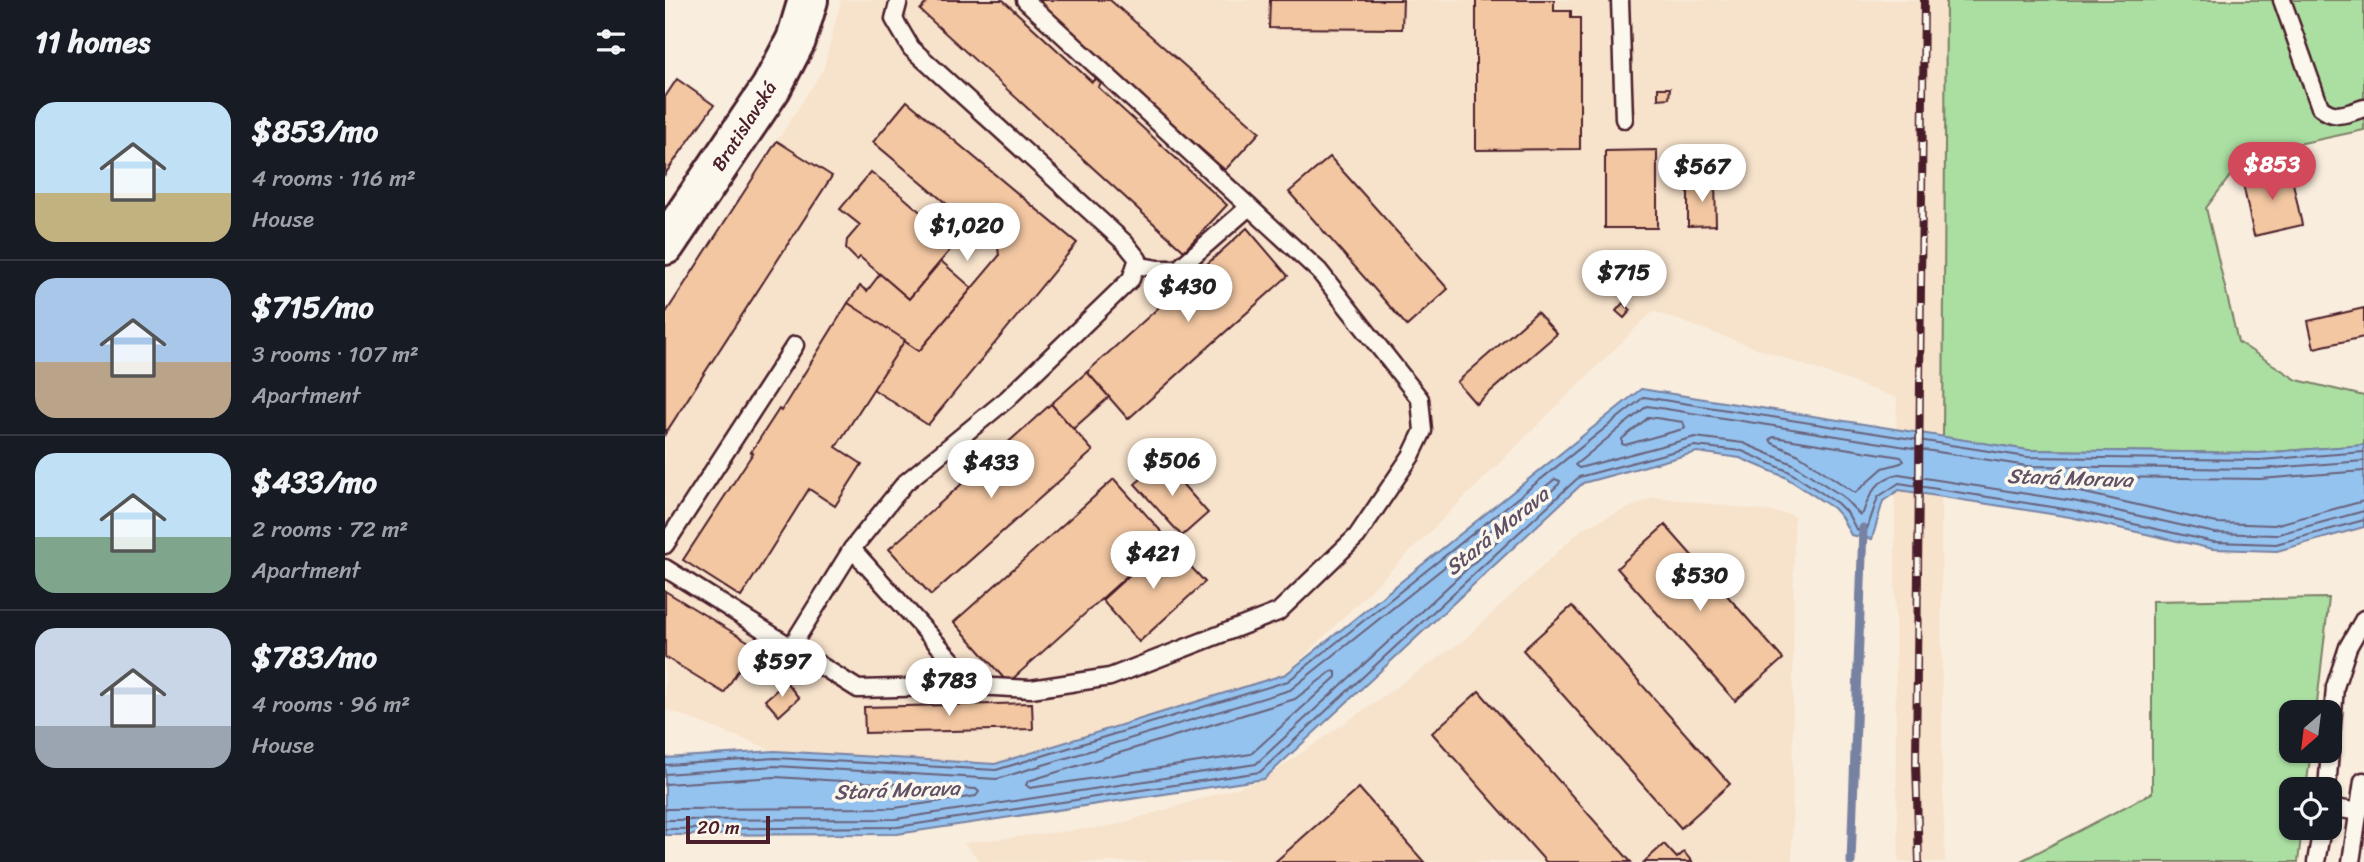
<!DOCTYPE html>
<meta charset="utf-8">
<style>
body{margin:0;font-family:Sriracha,sans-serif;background:#242831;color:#f1f3f6;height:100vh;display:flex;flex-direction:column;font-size:26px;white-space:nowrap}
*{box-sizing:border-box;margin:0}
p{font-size:23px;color:#9ea1a6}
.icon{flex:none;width:38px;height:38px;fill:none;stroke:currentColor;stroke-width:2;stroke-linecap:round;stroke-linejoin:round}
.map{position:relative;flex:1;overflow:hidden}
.details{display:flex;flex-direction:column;background:#171b24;width:665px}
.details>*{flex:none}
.needle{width:46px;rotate:208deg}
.buttons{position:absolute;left:1614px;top:700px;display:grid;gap:14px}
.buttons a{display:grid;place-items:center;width:63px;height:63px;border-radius:14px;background:#171b24;box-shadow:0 2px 5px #0004;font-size:35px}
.scale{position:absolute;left:21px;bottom:18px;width:84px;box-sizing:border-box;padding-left:7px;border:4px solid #4a1f2b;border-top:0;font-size:19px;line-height:24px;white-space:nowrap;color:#4a1f2b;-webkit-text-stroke:5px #fbf7ec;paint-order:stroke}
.price{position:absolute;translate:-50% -60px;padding:0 16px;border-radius:24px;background:#fff;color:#222;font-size:23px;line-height:46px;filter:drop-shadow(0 2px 4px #0008)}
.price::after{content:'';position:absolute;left:50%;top:42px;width:21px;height:16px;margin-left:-10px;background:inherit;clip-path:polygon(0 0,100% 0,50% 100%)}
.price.current{background:#d1495b;color:#fff}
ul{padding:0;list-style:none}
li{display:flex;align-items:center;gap:21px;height:175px;padding:0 35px}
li+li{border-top:2px solid #363941}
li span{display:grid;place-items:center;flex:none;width:196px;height:140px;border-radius:21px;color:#555}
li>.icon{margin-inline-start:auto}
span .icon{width:84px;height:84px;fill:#fffc;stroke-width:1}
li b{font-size:30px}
h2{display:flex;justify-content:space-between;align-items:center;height:84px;padding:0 35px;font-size:30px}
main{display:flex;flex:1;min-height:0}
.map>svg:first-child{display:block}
.built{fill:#f7e2cb}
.green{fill:#abdfa1;stroke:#7a7f66;stroke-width:2}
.water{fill:#95c3ef;stroke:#7781a1;stroke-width:2}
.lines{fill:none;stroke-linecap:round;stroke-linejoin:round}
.shore{stroke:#686179;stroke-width:2}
.stream{stroke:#7781a1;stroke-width:9}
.building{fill:#f3c7a2;stroke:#4a1f2b;stroke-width:2}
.lane-casing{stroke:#4a1f2b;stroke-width:21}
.primary-casing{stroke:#4a1f2b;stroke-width:44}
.lane{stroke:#fbf7ec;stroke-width:16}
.primary{stroke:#fbf7ec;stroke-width:38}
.rail-casing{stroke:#4a1f2b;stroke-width:8}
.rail{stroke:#fbf7ec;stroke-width:5;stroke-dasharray:16;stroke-linecap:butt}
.labels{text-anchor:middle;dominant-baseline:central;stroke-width:7;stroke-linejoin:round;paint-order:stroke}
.street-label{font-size:19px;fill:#4a1f2b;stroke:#fbf7ec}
.water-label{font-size:21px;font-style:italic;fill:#605066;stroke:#fbf7ec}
</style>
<main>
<section class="details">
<h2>11 homes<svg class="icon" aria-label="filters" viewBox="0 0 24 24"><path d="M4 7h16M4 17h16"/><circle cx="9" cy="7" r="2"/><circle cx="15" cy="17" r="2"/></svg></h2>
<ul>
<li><span style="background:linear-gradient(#bfe0f5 65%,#c2b280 0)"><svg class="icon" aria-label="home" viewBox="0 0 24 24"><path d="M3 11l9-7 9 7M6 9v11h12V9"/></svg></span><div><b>$853/mo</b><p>4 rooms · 116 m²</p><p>House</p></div></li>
<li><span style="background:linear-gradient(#a9c7e8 60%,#b9a48a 0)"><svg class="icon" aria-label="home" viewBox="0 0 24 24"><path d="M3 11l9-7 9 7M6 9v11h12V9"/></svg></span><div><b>$715/mo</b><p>3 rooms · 107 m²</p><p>Apartment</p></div></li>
<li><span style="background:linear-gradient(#bfe0f5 60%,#7fa58c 0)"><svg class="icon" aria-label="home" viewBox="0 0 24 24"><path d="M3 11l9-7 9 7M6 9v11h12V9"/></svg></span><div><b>$433/mo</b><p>2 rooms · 72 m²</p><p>Apartment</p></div></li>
<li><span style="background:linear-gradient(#c9d6e8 70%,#9aa5b1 0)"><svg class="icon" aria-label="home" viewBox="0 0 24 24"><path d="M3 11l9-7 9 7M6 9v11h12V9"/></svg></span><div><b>$783/mo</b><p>4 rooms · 96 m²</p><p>House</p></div></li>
</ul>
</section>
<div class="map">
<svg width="1699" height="862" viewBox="0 0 1699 862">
<rect width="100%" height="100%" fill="#f9eddd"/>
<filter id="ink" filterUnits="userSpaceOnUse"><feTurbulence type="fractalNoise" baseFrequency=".0143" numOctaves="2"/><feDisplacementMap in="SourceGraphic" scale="14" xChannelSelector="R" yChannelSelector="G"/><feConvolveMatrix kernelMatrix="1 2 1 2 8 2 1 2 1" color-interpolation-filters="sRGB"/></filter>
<g filter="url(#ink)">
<g class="built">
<polygon points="176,0 1281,0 1279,399 1276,504 1277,762 1280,862 1234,862 1231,763 1230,503 1232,398 988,311 621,674 330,764 110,751 0,709 0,316 159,68"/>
<polygon points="989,497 1123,514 1129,516 1127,862 316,862 299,843 447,826 598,780 799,640 918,528"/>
</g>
<g class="green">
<polygon points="1281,0 1699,0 1699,130 1581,155 1541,208 1573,342 1632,380 1699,396 1699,445 1594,453 1363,450 1278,437"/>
<polygon points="1664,598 1651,712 1626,712 1626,751 1646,751 1641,789 1626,789 1626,828 1637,828 1633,862 1354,862 1487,793 1487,601"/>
</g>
<polygon class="water" points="976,389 1363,450 1594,453 1699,445 1699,527 1612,551 1548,549 1405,517 1234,490 1218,501 1207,539 1186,535 1177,518 1168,508 1120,477 1075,458 1032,452 918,483 599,779 232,834 0,835 0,758 110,751 330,764 621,674"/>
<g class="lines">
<g class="shore">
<polygon points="984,417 1018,422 1020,427 1018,429 960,445 957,444 957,439"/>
<polygon points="1109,437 1236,457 1239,461 1236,463 1218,468 1190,493 1134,455 1107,443 1105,439"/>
<path d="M1699,461L1595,469L1362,466L982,406L910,465L914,468L1030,437L1078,443L1128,464L1177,496L1195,515L1198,513C1204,494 1213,478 1234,474L1408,501L1550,533L1610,535L1699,511"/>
<polyline points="1699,471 1595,479 1362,476 1358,480 1361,483 1411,491 1552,523 1609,525 1699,501"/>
<polygon points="667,671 671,672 671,677 586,754 365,788 361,785 363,781 630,699"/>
<polyline points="0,765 110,758 331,770 623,681 979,397 1362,457 1595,460 1699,452"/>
<polyline points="0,774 110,766 332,779 625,690 890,479 895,481 894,484 591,764 231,819 0,820"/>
<polyline points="0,784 110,777 311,789 314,792 311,796 230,808 0,809"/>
<polyline points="0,829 232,827 595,772 914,477 1029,446 1077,451 1123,471 1172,503 1183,514 1191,529 1199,532 1202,529 1213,497 1234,483 1406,510 1549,542 1611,544 1699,520"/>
</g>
<polyline class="stream" points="1186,862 1198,528"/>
</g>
<g class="building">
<polygon points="264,0 338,0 427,82 433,76 438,81 433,87 562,205 519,251 255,10"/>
<polygon points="373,0 445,0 595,132 560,170 370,3"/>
<polygon points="605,0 738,0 737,29 604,28"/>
<polygon points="811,0 889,0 889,11 906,11 906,18 915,18 915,149 811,150"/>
<polygon points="12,79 49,105 0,174 0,97"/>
<polygon points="993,88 1005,88 1004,98 993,99"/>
<polygon points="242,101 412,243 263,425 208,389 239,341 254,351 334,256 333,247 208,142"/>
<polygon points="112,141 167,176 0,434 0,314"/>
<polygon points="992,150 992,228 940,228 940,151"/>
<polygon points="665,157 783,289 742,326 624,192"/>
<polygon points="1625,169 1637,225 1589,236 1577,179"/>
<polygon points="206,172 237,196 291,243 244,299 195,257 192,260 181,249 182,240 195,225 175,209"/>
<polygon points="1023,183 1050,183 1051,225 1023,226"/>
<polygon points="582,228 623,276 463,419 422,372"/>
<polygon points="276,261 307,288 254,351 183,303 195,286 202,291 215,274 244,299"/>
<polygon points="183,303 240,340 171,447 197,464 170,506 144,489 76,597 18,560 88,453 86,452 114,409 116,411"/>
<polygon points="958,303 966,310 959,318 951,311"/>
<polygon points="1699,308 1699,337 1649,348 1643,321"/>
<polygon points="872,312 892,334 811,404 792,382"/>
<polygon points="422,372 444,397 408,429 386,404"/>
<polygon points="386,404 428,451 266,595 224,549"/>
<polygon points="497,461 543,513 517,536 470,484"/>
<polygon points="449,479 503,539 343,683 289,622"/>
<polygon points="1000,525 1118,659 1070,701 952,568"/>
<polygon points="502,541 540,582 474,642 437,600"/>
<polygon points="0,591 89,645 59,693 0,657"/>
<polygon points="907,606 1065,784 1016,828 858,650"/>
<polygon points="121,682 134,698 114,716 100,700"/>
<polygon points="814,691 966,862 881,862 767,733"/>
<polygon points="367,703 368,729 200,733 199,707"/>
<polygon points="694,788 759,862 610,862 646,830"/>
<polygon points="999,844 1012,858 1019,852 1027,862 979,862"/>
</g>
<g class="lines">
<g class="lane-casing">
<g id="lane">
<polyline points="955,0 959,119"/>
<path d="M1617,0L1655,107C1670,120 1681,114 1699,108"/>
<polyline points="471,265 493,269 513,269 584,207"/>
<polyline points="0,545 130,345"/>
<polyline points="187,549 240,483 342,399 466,279 473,259 460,243 246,48 229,19 234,0"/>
<polyline points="0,568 193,689 310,686 187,549 126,647"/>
<polyline points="310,686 366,689 445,677 613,612 692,536 746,456 758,431 755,399 654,271 360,0"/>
<polyline points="1662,789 1670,687 1683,647 1699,619"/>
<polyline points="1664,807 1694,812"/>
<polyline points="1651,862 1657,828"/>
<polyline points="1686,862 1698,781"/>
</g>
</g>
<g class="primary-casing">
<polyline id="primary" points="0,245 106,88 131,40 143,0"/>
</g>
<use href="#lane" class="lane"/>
<use href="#primary" class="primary"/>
<g class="rail-casing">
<polyline id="rail" points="1254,862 1251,763 1259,0"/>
</g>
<use href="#rail" class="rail"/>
</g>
</g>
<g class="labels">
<g class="street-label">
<text transform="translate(79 126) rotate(-57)">Bratislavská</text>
</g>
<g class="water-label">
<text transform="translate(1405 478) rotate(2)">Stará Morava</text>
<text transform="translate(832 531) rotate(-39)">Stará Morava</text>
<text transform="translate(232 790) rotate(-2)">Stará Morava</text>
</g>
</g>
</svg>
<div class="buttons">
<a><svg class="needle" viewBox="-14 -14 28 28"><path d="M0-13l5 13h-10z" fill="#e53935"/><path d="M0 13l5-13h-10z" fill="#9ea1a6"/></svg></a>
<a><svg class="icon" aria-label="locate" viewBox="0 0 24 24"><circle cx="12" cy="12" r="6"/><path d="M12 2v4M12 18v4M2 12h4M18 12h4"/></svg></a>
</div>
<div class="scale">20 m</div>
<b class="price current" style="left:1607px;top:202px">$853</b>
<b class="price" style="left:1037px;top:204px">$567</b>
<b class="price" style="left:302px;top:263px">$1,020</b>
<b class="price" style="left:959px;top:310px">$715</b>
<b class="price" style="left:523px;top:324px">$430</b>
<b class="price" style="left:507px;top:498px">$506</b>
<b class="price" style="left:326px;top:500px">$433</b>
<b class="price" style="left:488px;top:591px">$421</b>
<b class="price" style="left:1035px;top:613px">$530</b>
<b class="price" style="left:117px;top:699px">$597</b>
<b class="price" style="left:284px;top:718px">$783</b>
</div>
</main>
